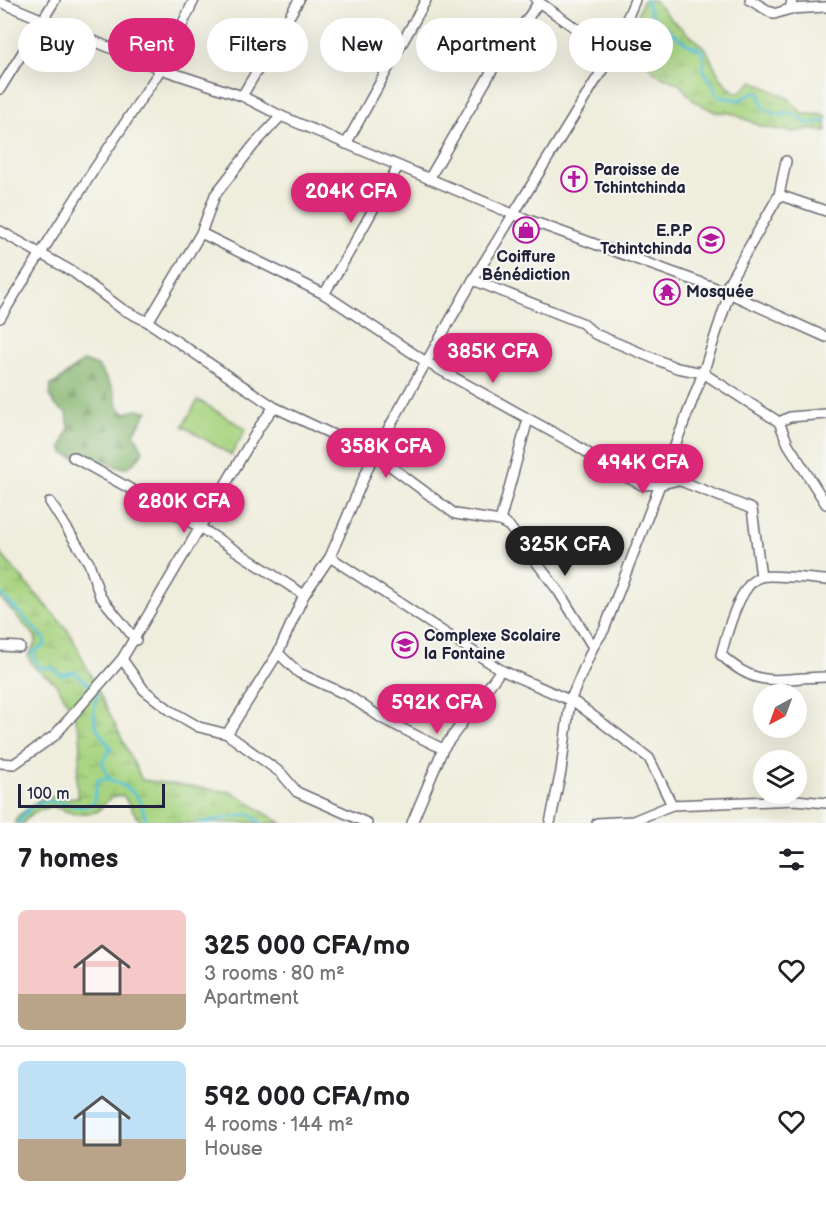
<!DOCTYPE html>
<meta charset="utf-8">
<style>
body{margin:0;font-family:"Balsamiq Sans",sans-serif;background:#f6f6f6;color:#202124;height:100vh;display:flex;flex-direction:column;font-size:22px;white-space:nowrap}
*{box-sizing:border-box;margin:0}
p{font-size:20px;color:#757577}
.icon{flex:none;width:33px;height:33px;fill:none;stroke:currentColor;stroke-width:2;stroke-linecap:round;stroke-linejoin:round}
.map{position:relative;height:823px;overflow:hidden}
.details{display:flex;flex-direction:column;background:#fff;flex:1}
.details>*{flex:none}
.hud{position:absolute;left:18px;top:18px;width:790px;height:54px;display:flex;gap:12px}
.needle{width:39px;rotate:221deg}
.tools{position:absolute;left:753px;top:684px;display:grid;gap:12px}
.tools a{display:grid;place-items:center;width:54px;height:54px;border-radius:50%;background:#fff;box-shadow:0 6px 24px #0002;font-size:30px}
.scale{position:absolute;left:18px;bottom:15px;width:147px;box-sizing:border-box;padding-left:6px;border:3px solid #22223b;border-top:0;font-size:16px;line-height:21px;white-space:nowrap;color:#22223b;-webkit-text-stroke:4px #f6f6f2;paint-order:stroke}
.price{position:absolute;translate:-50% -51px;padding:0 14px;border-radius:21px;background:#db2777;color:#fff;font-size:20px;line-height:39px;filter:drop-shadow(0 2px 3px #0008)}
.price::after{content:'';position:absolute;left:50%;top:36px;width:18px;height:14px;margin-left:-9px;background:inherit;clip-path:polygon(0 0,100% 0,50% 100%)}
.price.active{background:#222;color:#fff}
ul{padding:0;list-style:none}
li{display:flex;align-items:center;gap:18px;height:150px;padding:0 18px}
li+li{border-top:2px solid #e0e0e0}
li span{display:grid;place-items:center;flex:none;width:168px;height:120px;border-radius:9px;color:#555}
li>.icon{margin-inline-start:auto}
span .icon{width:72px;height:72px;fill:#fffc;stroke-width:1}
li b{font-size:26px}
h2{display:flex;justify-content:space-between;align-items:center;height:72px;padding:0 18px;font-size:26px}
.pill{padding:0 21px;border-radius:27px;background:#fff;box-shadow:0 6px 24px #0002;font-size:21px;line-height:54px}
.pill.active{background:#db2777;color:#fff}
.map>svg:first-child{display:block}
.grass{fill:#a8d481;stroke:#657b5e;stroke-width:1.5}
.forest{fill:url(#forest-firs);stroke:#546c55;stroke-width:1.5}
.wetland{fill:url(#wetland-marsh);stroke:#657b5e;stroke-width:1.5}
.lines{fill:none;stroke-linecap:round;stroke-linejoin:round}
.stream{stroke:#5cc4d9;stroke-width:3}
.minor-casing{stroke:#6a6973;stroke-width:12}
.minor{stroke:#fff;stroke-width:9}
.labels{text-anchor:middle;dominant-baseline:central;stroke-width:4.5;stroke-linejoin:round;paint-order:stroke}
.poi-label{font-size:16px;font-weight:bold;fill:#22223b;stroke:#f6f6f2;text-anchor:start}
</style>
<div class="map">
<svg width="826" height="823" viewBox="0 0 826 823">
<defs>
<pattern id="forest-firs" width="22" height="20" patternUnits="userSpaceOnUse" patternTransform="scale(1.5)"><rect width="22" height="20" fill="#86b66f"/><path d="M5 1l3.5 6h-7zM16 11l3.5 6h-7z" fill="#6d945c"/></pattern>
<pattern id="wetland-marsh" width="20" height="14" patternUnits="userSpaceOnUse" patternTransform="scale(1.5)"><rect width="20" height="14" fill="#a8d481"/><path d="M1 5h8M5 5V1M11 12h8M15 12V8" fill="none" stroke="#90b670"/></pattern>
</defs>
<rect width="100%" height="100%" fill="#f6f6f2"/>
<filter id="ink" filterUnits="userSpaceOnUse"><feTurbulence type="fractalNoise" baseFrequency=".0167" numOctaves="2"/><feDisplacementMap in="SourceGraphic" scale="12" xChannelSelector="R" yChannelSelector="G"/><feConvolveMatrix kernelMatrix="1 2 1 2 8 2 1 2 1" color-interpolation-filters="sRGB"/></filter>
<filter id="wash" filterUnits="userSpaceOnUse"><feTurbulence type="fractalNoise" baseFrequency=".008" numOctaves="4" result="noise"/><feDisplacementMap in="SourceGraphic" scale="24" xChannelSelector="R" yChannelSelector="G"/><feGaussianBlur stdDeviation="1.35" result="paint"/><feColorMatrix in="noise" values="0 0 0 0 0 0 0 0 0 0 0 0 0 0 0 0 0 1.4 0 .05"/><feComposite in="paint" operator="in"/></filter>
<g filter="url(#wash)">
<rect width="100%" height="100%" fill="#efeddb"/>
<polygon class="grass" points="198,400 246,429 231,455 183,426"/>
<path class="forest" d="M84,361L98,366L112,387L119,408L124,413L137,410L148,411L134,433L143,451C135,467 122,474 107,461L98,468L65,454L61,448L69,428L67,414L56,406L50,397L51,385C64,379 71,369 84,361Z"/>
<g class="wetland">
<polygon points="643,0 654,0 671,19 706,49 719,76 732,90 739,93 753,81 788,98 803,114 826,115 826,132 809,129 792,132 763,127 731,113 715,112 694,101 679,84 657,74 634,50 626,47"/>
<path d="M0,553L70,633L142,780L232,792L281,823H141L123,795L110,798L97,812L75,814L51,806L31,814L23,823H15L17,817L44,796L79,798C70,775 89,753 76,721C73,713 60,687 53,681C42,671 35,673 28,656L36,642L35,636L0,598Z"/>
</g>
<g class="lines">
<g class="stream">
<path d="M646,0L652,17L687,44L700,49L704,56L703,68L719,97L740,100L752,93H759L763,108C774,115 780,116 792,113L808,124L826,121"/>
<polyline points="0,593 45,639 45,645 32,653 38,667 53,668 61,675 75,672 92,688"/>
<path d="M97,692C91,719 93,727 111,748L102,762L109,779C133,789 142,795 146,823"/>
<path d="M18,823C45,780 65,815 93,804L98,779H109"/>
<polyline points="200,823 249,814 261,823"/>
</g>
</g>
</g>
<g filter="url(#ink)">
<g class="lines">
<g class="minor-casing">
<g id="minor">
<polyline points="536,0 612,54"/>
<polyline points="750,0 774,14 790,9 792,0"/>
<polyline points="0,2 161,69 242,96 281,116 515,215 724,291 826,337"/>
<polyline points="790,9 826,7"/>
<polyline points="0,89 55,0"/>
<polyline points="242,96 299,0"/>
<polyline points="346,144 426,0"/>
<polyline points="429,179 497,62 539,2"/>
<polyline points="779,195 826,211"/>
<polyline points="0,231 73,272 122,309 148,322 274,407 374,454 455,514 500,521 509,526 559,592 593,647"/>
<polyline points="201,233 324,294 426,362 574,444 622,475 642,485 662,484 678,480 752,509 761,577"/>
<polyline points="473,280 582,323 595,334 677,368 703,373 779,422 788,444 826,504"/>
<polyline points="724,291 779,195 786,161"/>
<path d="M324,294C351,252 372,209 398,167"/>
<polyline points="0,318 93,171 161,69 194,0"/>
<polyline points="148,322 201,233 215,195 253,146 281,116"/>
<polyline points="779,422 790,417 826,414"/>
<polyline points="73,457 201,528 304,595"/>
<polyline points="50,502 89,563 100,596 136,640"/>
<polyline points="500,521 528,419"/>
<polyline points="330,557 501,670 576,703 649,758 672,805"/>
<path d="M826,580C812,579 771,574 760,577C739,584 726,636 721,655C760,691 778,677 826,677"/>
<polyline points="0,646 20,647"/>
<polyline points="122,659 144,690 171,711 199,727 227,734 281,773 297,792 367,823"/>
<polyline points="227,734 278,653"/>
<polyline points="443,749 383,719 349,696 299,673 278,653 304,595 330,557 374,454 473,280 612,54 635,0"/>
<polyline points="0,763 14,764 54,736 122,659 260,426 274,407"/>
<polyline points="412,823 443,749 501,670"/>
<polyline points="550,823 561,771 570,701 593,647 604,630 703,373 729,294"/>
<polyline points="597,823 633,821 672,805 796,800 826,803"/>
</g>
</g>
<use href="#minor" class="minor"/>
</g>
</g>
<defs>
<g id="church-ring" transform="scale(1.35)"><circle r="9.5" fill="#f6f6f2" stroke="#b5179e" stroke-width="1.5"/><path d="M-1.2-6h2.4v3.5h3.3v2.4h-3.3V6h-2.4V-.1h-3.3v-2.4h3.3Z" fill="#b5179e"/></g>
<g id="shop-ring" transform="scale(1.35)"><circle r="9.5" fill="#f6f6f2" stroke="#b5179e" stroke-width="1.5"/><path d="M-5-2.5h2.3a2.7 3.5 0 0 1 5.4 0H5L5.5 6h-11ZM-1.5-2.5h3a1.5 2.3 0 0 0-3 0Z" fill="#b5179e"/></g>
<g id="school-ring" transform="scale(1.35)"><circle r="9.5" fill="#f6f6f2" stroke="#b5179e" stroke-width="1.5"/><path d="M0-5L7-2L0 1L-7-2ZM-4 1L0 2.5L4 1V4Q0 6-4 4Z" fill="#b5179e"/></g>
<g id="temple-ring" transform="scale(1.35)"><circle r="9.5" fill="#f6f6f2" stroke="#b5179e" stroke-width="1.5"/><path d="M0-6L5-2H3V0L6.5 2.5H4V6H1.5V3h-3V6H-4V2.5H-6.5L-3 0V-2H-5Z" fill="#b5179e"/></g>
</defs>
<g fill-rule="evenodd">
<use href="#church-ring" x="574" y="179"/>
<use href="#shop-ring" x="526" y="230"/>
<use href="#school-ring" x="711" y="240"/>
<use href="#temple-ring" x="667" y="292"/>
<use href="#school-ring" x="405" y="645"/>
</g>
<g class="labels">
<g class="poi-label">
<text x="594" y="170">Paroisse de<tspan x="594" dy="18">Tchintchinda</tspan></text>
<text x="692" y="231" text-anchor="end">E.P.P<tspan x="692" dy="18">Tchintchinda</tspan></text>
<text x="526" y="257" text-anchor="middle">Coiffure<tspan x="526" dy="18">Bénédiction</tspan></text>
<text x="686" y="292">Mosquée</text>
<text x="424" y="636">Complexe Scolaire<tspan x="424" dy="18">la Fontaine</tspan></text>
</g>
</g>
</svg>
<div class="tools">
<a><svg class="needle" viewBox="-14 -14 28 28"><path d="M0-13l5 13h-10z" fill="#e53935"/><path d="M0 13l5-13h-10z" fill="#757577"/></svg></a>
<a><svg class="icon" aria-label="layers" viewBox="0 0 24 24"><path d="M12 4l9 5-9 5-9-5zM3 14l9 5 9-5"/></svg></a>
</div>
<div class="scale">100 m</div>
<b class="price" style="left:351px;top:224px">204K CFA</b>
<b class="price" style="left:493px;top:384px">385K CFA</b>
<b class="price" style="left:386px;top:479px">358K CFA</b>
<b class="price" style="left:643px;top:495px">494K CFA</b>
<b class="price" style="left:184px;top:534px">280K CFA</b>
<b class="price active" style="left:565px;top:577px">325K CFA</b>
<b class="price" style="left:437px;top:735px">592K CFA</b>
<div class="hud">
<a class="pill">Buy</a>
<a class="pill active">Rent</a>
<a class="pill">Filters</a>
<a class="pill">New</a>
<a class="pill">Apartment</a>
<a class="pill">House</a>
</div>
</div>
<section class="details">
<h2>7 homes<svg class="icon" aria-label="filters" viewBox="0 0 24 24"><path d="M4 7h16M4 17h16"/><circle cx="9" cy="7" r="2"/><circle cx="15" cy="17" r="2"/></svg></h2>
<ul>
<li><span style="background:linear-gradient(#f6c9c9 70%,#b9a48a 0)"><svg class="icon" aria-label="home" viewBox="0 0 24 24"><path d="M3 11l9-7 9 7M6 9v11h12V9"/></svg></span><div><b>325 000 CFA/mo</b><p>3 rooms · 80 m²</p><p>Apartment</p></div><svg class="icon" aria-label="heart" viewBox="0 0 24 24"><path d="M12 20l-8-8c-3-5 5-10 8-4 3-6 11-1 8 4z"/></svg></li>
<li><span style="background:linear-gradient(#bfe0f5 65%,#b9a48a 0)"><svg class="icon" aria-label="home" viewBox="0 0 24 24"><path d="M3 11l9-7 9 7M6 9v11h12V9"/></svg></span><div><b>592 000 CFA/mo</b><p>4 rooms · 144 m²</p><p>House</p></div><svg class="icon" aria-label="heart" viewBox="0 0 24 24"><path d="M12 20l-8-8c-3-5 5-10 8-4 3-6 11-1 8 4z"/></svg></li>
</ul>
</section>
